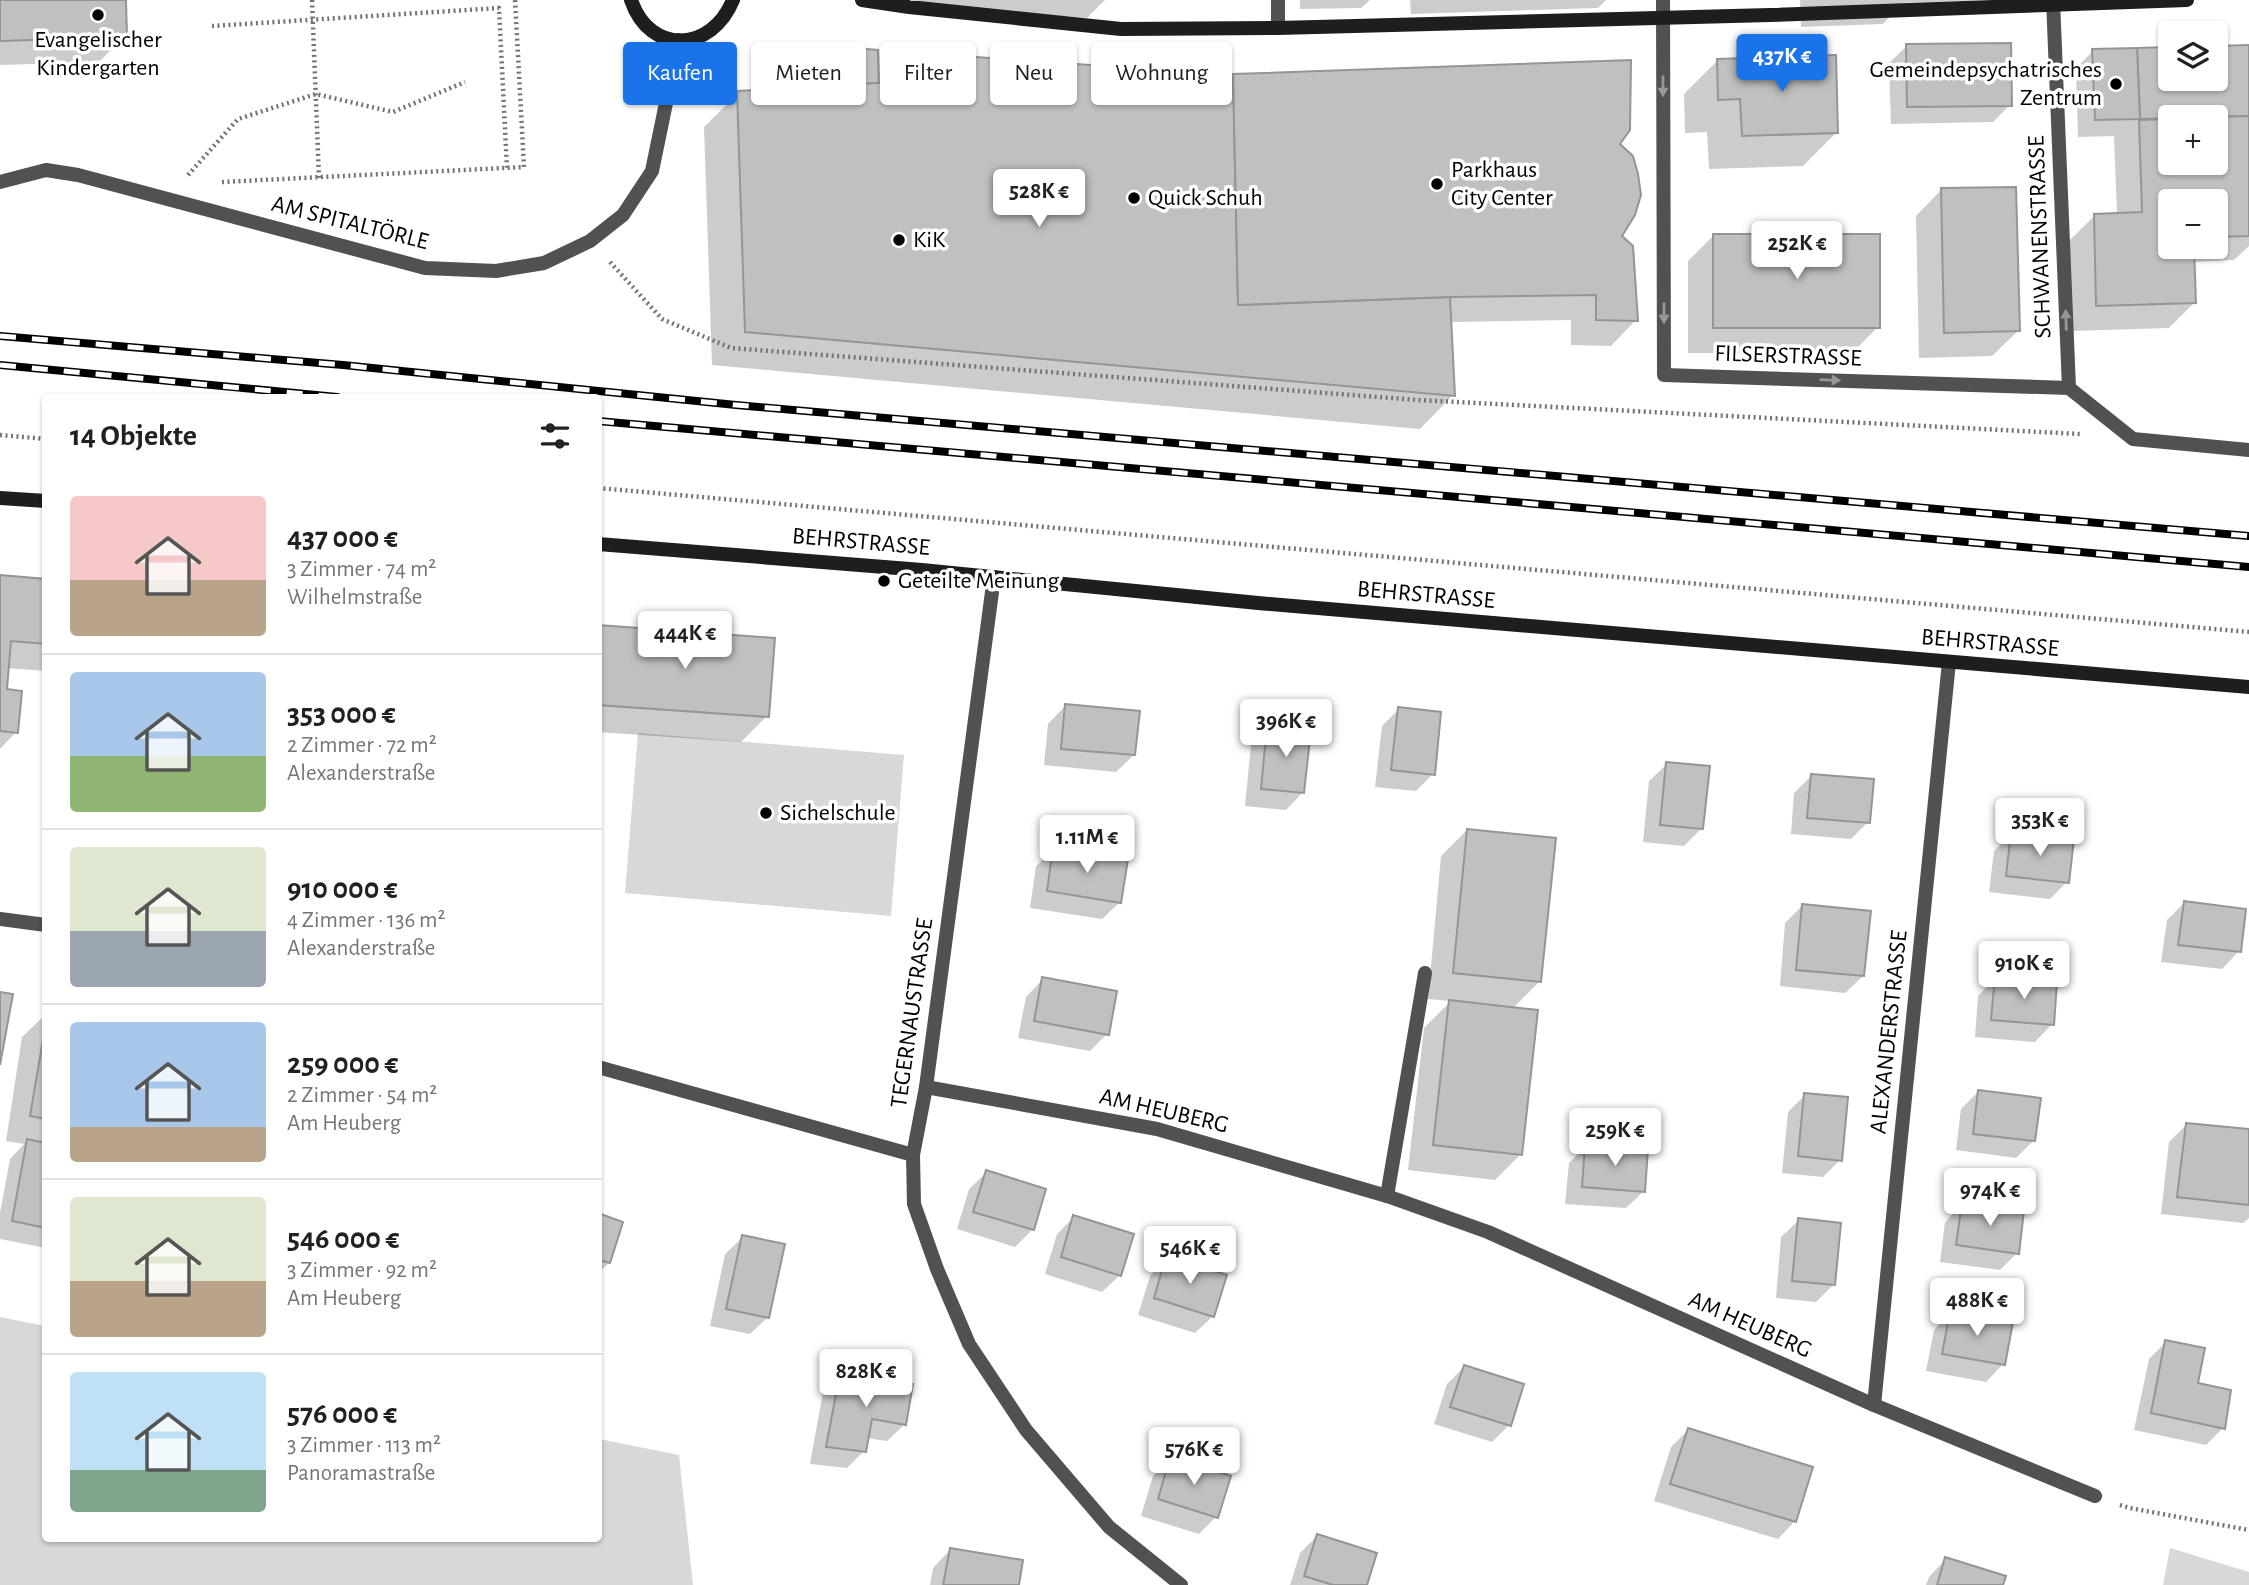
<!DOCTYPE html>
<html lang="de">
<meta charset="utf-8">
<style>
body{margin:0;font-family:"Alegreya Sans",sans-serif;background:#f6f6f6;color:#202124;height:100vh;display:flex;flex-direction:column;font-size:26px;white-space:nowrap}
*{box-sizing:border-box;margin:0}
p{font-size:23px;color:#757577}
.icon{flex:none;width:38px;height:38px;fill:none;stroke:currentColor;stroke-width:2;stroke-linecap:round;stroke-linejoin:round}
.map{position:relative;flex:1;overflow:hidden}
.panel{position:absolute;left:42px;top:394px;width:560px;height:1148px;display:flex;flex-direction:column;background:#fff;border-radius:7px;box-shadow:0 2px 5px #0004}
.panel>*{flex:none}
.banner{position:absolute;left:623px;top:42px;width:665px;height:63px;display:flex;gap:14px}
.tools{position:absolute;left:2158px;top:21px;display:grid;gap:14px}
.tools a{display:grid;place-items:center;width:70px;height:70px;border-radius:7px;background:#fff;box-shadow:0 2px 5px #0004;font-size:35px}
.price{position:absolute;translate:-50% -60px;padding:0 16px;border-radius:7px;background:#fff;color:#222;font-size:23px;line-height:46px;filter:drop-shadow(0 2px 4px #0008)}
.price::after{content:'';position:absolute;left:50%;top:42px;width:21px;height:16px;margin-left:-10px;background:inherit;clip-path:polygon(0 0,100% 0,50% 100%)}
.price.active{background:#1a73e8;color:#fff}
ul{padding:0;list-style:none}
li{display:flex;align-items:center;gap:21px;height:175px;padding:0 28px}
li+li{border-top:2px solid #e0e0e0}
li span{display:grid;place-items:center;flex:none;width:196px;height:140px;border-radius:7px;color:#555}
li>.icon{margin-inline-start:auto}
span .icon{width:84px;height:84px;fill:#fffc;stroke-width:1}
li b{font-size:30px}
h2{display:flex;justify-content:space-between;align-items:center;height:84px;padding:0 28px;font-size:30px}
.chip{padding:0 24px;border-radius:7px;background:#fff;box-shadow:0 2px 5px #0004;font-size:24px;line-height:63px}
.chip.active{background:#1a73e8;color:#fff}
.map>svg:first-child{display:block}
.green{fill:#d8d8d8}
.shadow{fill:#0003;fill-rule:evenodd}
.building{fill:#c0c0c0;stroke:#959595;stroke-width:2}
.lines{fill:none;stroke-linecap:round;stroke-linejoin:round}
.path{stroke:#737373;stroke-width:4.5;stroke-dasharray:2 3.5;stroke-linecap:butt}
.street{stroke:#515151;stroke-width:14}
.secondary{stroke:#1e1e1e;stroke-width:14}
.rail-casing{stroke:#000;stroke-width:8}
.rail{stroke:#fff;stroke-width:5;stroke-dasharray:16;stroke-linecap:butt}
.oneway{fill:#979797}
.poi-dot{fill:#000;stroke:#fff;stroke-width:2.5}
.labels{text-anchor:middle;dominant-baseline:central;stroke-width:7;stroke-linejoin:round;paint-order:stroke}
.poi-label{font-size:24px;fill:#000;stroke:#fff;text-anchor:start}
.street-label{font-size:24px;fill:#000;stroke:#fff}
</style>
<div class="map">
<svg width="2249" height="1585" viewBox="0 0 2249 1585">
<rect width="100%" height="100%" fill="#fff"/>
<g class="green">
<polygon points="638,733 904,755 891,916 625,893"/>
<polygon points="0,1317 45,1326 46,1538 598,1538 599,1439 679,1455 693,1585 0,1585"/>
<polygon points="2170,1548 2249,1572 2249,1585 2163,1585"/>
</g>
<g class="shadow">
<polygon points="0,0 124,0 125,36 99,62 0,65"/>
<polygon points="891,0 1105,0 1087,18 891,3"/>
<polygon points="1300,0 1370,0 1361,8 1300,9"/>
<polygon points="1410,0 1606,0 1598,8 1411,14"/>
<polygon points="1800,0 1985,0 1903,3 1883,24 1801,27"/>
<polygon points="1907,46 2010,105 1993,122 1891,124 1889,63"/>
<path d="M2216,47H2249V246L2234,260L2193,262L2195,302L2169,328L2071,331L2069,241L2095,215H2117L2114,136L2078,137L2076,68L2093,51L2170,49V79H2216ZM2170,117H2216V163H2170ZM2170,201H2216V247H2170Z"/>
<polygon points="827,48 875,85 907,83 933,56 1151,76 1618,144 1619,236 1636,320 1611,346 1571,345 1571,320 1450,322 1453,395 1420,429 712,365 704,127 738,93 819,88 818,57"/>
<polygon points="1718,60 1836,133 1803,166 1709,169 1707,132 1685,133 1684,94"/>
<polygon points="1941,190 2018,331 1992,356 1919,358 1916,216"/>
<polygon points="1714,235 1878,327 1852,353 1688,353 1688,261"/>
<polygon points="0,576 46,580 46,671 7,668 5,691 16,732 0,749"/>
<polygon points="598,626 767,716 741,742 598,732"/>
<polygon points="1065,706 1134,755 1116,772 1044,765 1048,724"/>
<polygon points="1399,709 1433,774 1416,791 1375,787 1382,726"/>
<polygon points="1268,727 1303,792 1286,810 1245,806 1251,745"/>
<polygon points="1667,764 1702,828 1684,846 1643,842 1649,781"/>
<polygon points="1811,776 1868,822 1851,839 1791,834 1794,793"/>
<polygon points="1467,830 1539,982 1512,1009 1521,1154 1495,1180 1408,1170 1424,1028 1451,1001 1428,999 1441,856"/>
<polygon points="2011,834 2067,882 2050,899 1989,892 1994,851"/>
<polygon points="1054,849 1120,902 1102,919 1030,908 1036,866"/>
<polygon points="2184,903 2239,951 2222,969 2161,962 2167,920"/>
<polygon points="1802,906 1863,976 1845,993 1780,986 1785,923"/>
<polygon points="1995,978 2052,1024 2035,1042 1975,1037 1978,996"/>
<polygon points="1043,979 1107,1034 1090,1051 1018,1038 1026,997"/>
<polygon points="46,1014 46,1248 0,1239 0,1213 10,1159 24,1144 6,1141 22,1037"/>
<polygon points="1978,1092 2033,1141 2016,1158 1956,1150 1961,1109"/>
<polygon points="1805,1095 1840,1160 1823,1177 1782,1173 1788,1112"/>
<polygon points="2186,1125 2249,1131 2249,1218 2243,1223 2161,1214 2169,1142"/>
<polygon points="1586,1146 1644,1191 1626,1208 1565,1204 1569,1163"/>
<polygon points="987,1172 1044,1190 1032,1230 1015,1247 957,1229 969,1189"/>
<polygon points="1963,1204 2017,1253 2000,1270 1940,1262 1945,1222"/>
<polygon points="598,1215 609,1263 598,1273"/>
<polygon points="1074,1217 1120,1275 1102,1292 1045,1274 1057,1234"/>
<polygon points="1799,1220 1833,1285 1816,1302 1776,1298 1781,1237"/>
<polygon points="743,1237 768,1317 750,1334 710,1326 725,1254"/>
<polygon points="1167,1258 1213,1316 1195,1333 1138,1315 1150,1276"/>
<polygon points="1951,1313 2003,1364 1986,1382 1926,1371 1934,1330"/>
<polygon points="2166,1342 2223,1428 2206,1445 2134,1430 2149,1359"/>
<polygon points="1464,1367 1509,1425 1492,1442 1434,1424 1447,1384"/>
<polygon points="841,1374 905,1424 887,1441 866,1438 864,1451 847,1468 810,1464 823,1392"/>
<polygon points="1688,1430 1795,1521 1778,1539 1654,1501 1671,1447"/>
<polygon points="1171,1459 1216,1517 1199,1534 1141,1516 1153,1476"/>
<polygon points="1317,1536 1366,1585 1290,1585 1300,1553"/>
<polygon points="950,1550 1017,1585 930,1585 933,1568"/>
<polygon points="1946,1559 2001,1585 1926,1585 1929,1577"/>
</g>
<g class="building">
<polygon points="0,0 126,0 127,37 0,41"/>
<polygon points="2011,43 2012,106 1907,107 1906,44"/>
<polygon points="2249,45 2249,116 2140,119 2137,48 2170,47 2170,79 2216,79 2216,46"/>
<polygon points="826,46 878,50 879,83 826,86"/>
<polygon points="2137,48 2140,119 2095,120 2092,49"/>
<polygon points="933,54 1147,69 1151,74 1233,74 1238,305 1450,297 1455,396 745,332 737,91 931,80"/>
<polygon points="1836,55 1838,133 1742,136 1740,99 1718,100 1717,59"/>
<polygon points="1631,60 1630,130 1620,144 1633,156 1638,174 1641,195 1635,215 1622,236 1633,246 1638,321 1596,320 1596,295 1450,297 1238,305 1233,74"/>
<polygon points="2249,116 2249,236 2216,237 2216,201 2170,201 2170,247 2194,247 2196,303 2096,306 2094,214 2142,212 2139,120 2170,119 2170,163 2216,163 2216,117"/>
<polygon points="2016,187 2020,331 1944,333 1941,188"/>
<rect x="1713" y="234" width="167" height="94"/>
<polygon points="0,575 46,579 46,644 11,641 7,689 22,691 18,733 0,731"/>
<polygon points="598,625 775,638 769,717 598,705"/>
<polygon points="1065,704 1140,711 1135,755 1061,749"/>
<polygon points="1398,707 1441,712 1435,775 1391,770"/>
<polygon points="1267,725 1311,730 1304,793 1261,789"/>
<polygon points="1666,762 1710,766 1703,829 1660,825"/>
<polygon points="1811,774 1874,779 1870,823 1807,818"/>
<polygon points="1467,829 1556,838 1541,982 1453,973"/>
<polygon points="2011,832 2074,839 2069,883 2006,876"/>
<polygon points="1053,847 1128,859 1121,903 1047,891"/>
<polygon points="2184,901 2246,909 2241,952 2178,945"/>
<polygon points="1802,904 1871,911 1864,976 1796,970"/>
<polygon points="1995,976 2057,982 2054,1025 1991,1020"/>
<polygon points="1042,977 1117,991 1109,1035 1034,1021"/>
<polygon points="0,992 13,994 0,1065"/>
<polygon points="1449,1000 1538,1010 1522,1155 1433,1145"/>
<polygon points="46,1022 46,1119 30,1116"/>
<polygon points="1978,1090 2041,1098 2035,1141 1973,1134"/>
<polygon points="1804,1093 1848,1097 1842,1161 1798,1156"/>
<polygon points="2186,1123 2249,1129 2249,1205 2177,1197"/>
<polygon points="27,1139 46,1143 46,1228 12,1221"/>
<polygon points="1585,1144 1648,1149 1645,1192 1582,1187"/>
<polygon points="986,1170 1046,1189 1034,1230 973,1212"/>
<polygon points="1962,1202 2024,1210 2019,1254 1956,1245"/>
<polygon points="598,1213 623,1222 610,1263 598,1260"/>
<polygon points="1073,1215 1134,1234 1121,1276 1061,1257"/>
<polygon points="1798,1218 1841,1223 1835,1285 1792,1281"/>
<polygon points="742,1235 785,1244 769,1318 726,1309"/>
<polygon points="1166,1256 1227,1275 1214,1317 1154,1298"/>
<polygon points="1950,1311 2013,1322 2005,1365 1942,1354"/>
<polygon points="2165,1340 2205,1348 2198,1383 2231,1390 2225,1429 2151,1413"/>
<polygon points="1464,1365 1524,1384 1511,1426 1450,1407"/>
<polygon points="840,1373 913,1384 906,1425 872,1419 866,1452 826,1447"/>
<polygon points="1688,1428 1813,1467 1796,1522 1670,1484"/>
<polygon points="1170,1457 1231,1476 1218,1518 1158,1499"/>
<polygon points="1317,1534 1377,1553 1367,1585 1333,1585 1304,1576"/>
<polygon points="950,1548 1023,1560 1019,1585 943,1585"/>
<polygon points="1945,1557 2006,1576 2003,1585 1937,1585"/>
</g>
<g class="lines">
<g class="path">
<polyline points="312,0 319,178"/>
<polyline points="212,26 499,8 507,168"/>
<polyline points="188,175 238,119 316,94 393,112 465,82"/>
<polyline points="222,182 524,167 515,0"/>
<polyline points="610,262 662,319 731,348 1418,400 2080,434"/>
<polyline points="0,435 46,439"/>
<polyline points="598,488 2249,632"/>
<polyline points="2120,1505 2130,1508 2249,1530"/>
</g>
<g class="street">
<polyline points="1278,0 1278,28"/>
<polyline points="1663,0 1664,375 2069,388 2133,439 2249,450"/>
<polyline points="2053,0 2069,388"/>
<polyline points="0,182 46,170 78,175 425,268 496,271 544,263 590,241 623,215 652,171 679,40"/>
<polyline points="994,577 926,1087 913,1155 914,1204 937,1269 969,1344 1026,1430 1109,1527 1181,1585"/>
<polyline points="0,919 46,925"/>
<polyline points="598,1067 913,1155"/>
<polyline points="926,1087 1157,1129 1387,1196 1488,1232 1874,1405 2095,1496"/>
<polyline points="1387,1196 1425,973"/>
<polyline points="1874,1405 1949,662"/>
</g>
<g class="secondary">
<path d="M631,0C650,56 712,52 733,0"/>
<polyline points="862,0 909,7 1121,29 1278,28 1770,15 2187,0"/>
<polyline points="0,498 46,501"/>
<polyline points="598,544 922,570 1258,603 2249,687"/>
</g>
<g class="rail-casing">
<g id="rail">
<polyline points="0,336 343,365 736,405 2249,536"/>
<polyline points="0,365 337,397"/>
<polyline points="598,421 2249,567"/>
</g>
</g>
<use href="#rail" class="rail"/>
</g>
<defs><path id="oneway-solid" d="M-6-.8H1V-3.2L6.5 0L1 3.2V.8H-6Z" transform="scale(1.75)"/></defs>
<g class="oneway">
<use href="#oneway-solid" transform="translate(1663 86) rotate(90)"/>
<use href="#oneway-solid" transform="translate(1664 313) rotate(90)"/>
<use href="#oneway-solid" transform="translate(2066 320) rotate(-92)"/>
<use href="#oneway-solid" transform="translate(1830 380) rotate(2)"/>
</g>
<g class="poi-dot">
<circle cx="98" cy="15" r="7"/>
<circle cx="2116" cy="84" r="7"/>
<circle cx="1437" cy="184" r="7"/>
<circle cx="1134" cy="198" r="7"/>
<circle cx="899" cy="240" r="7"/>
<circle cx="884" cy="581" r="7"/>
<circle cx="766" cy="813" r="7"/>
</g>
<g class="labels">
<g class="poi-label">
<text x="98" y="40" text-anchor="middle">Evangelischer<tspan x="98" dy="28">Kindergarten</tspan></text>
<text x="2102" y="70" text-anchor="end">Gemeindepsychatrisches<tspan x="2102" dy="28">Zentrum</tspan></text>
<text x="1451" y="170">Parkhaus<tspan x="1451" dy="28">City Center</tspan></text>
<text x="1148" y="198">Quick Schuh</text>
<text x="913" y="240">KiK</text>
<text x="898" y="581">Geteilte Meinung</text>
<text x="780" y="813">Sichelschule</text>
</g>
<g class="street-label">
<text transform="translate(350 223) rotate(14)">AM SPITALTÖRLE</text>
<text transform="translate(2040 237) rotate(-92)">SCHWANENSTRASSE</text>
<text transform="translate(1788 356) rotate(2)">FILSERSTRASSE</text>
<text transform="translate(861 542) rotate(5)">BEHRSTRASSE</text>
<text transform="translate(1426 595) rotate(5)">BEHRSTRASSE</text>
<text transform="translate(1990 643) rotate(5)">BEHRSTRASSE</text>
<text transform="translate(912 1013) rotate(-82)">TEGERNAUSTRASSE</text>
<text transform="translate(1889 1032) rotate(-84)">ALEXANDERSTRASSE</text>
<text transform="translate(1164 1111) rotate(13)">AM HEUBERG</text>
<text transform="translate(1750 1325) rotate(24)">AM HEUBERG</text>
</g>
</g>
</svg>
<div class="tools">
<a><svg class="icon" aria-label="layers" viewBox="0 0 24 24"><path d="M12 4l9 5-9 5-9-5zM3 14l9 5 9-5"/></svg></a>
<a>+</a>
<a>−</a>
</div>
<b class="price active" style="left:1782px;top:94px">437K €</b>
<b class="price" style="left:1039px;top:229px">528K €</b>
<b class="price" style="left:1797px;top:281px">252K €</b>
<b class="price" style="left:685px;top:671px">444K €</b>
<b class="price" style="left:1286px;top:759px">396K €</b>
<b class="price" style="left:2040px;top:858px">353K €</b>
<b class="price" style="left:1087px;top:875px">1.11M €</b>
<b class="price" style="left:2024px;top:1001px">910K €</b>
<b class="price" style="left:1615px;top:1168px">259K €</b>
<b class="price" style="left:1990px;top:1228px">974K €</b>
<b class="price" style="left:1190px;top:1286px">546K €</b>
<b class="price" style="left:1977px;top:1338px">488K €</b>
<b class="price" style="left:866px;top:1409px">828K €</b>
<b class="price" style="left:1194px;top:1487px">576K €</b>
<div class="banner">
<a class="chip active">Kaufen</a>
<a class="chip">Mieten</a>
<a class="chip">Filter</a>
<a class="chip">Neu</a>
<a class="chip">Wohnung</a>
</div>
<section class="panel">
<h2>14 Objekte<svg class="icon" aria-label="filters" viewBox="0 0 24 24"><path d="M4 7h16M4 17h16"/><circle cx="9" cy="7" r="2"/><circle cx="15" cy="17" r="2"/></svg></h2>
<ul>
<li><span style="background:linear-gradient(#f6c9c9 60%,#b9a48a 0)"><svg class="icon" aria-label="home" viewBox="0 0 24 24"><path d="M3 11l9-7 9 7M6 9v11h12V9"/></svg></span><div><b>437 000 €</b><p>3 Zimmer · 74 m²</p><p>Wilhelmstraße</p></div></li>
<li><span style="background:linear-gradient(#a9c7e8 60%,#8fb573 0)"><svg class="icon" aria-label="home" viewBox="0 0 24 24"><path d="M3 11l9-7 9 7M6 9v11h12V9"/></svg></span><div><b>353 000 €</b><p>2 Zimmer · 72 m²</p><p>Alexanderstraße</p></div></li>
<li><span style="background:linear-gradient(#dfe7d0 60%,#9aa5b1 0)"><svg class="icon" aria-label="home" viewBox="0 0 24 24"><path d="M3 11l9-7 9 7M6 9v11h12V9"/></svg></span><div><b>910 000 €</b><p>4 Zimmer · 136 m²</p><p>Alexanderstraße</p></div></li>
<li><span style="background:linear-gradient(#a9c7e8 75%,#b9a48a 0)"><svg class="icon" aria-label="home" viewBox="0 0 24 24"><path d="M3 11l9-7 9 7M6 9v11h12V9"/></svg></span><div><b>259 000 €</b><p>2 Zimmer · 54 m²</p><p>Am Heuberg</p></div></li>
<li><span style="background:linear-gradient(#dfe7d0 60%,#b9a48a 0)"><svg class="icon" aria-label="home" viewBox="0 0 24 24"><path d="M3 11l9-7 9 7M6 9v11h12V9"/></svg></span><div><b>546 000 €</b><p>3 Zimmer · 92 m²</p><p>Am Heuberg</p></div></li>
<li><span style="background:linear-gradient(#bfe0f5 70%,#7fa58c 0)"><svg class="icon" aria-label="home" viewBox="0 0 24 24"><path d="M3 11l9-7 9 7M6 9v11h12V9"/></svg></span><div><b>576 000 €</b><p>3 Zimmer · 113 m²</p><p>Panoramastraße</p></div></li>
</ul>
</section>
</div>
